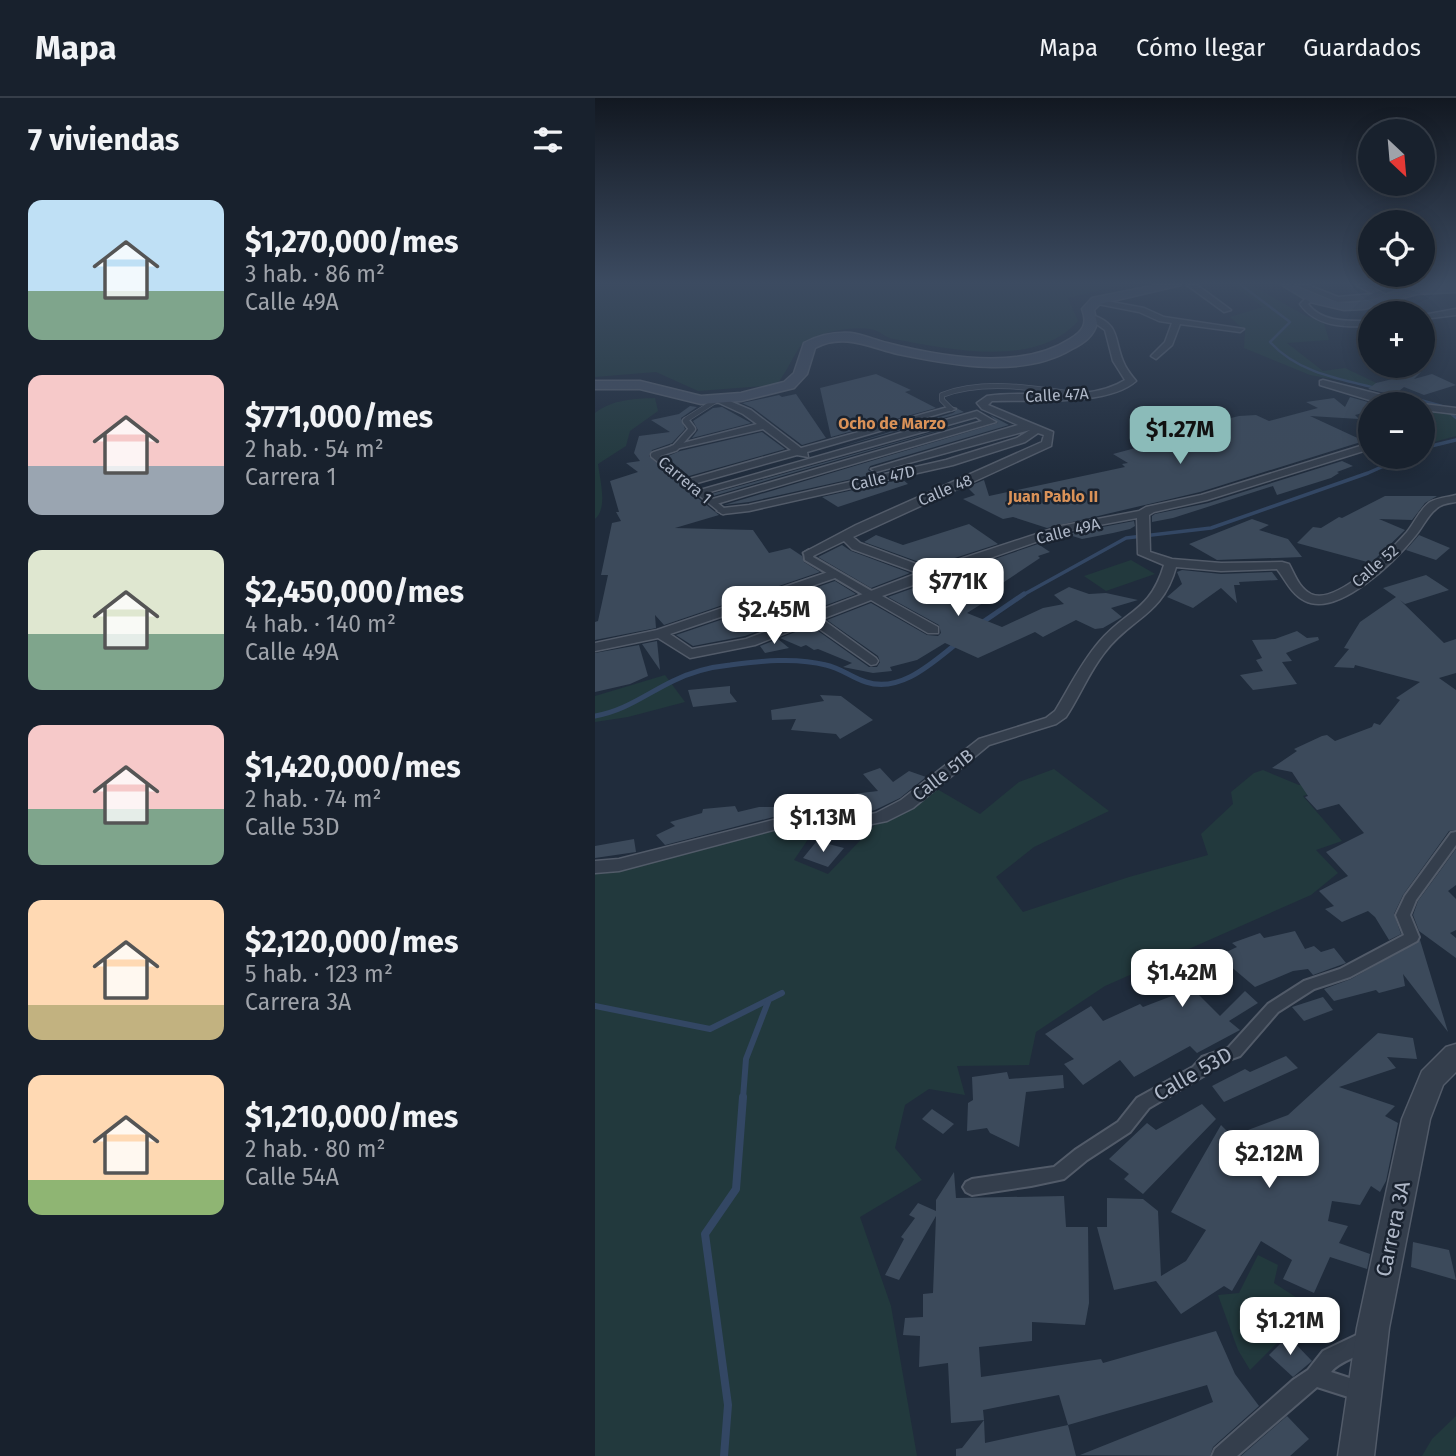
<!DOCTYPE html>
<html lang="es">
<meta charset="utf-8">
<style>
body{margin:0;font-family:"Fira Sans",sans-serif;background:#212935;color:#f1f3f6;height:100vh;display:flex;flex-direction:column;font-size:26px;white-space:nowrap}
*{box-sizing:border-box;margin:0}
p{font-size:23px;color:#9fa3aa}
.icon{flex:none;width:38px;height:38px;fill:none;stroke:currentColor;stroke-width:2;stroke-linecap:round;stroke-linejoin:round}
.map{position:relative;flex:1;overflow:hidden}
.sheet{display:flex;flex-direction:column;background:#18212d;width:595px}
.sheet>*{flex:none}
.needle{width:46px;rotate:154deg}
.buttons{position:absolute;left:763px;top:21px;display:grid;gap:14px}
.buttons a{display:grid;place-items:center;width:77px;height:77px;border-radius:50%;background:#18212d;box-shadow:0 4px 18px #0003,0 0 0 2px #363e49;font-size:35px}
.price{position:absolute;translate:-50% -60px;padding:0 16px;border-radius:14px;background:#fff;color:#222;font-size:23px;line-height:46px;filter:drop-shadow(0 2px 4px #0008)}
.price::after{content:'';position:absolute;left:50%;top:42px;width:21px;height:16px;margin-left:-10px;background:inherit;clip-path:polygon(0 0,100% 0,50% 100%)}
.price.selected{background:#8bbbb9;color:#111}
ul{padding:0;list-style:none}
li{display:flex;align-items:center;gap:21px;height:175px;padding:0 28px}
li span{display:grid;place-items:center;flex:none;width:196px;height:140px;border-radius:14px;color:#555}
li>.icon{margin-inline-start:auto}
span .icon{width:84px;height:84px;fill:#fffc;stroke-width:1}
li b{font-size:30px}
h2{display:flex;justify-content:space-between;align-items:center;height:84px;padding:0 28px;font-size:30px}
header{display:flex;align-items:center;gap:42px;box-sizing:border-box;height:98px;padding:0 35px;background:#18212d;border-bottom:2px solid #363e49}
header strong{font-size:33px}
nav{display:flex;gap:38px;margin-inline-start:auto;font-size:24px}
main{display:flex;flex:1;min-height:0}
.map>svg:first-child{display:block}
.green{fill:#22393d}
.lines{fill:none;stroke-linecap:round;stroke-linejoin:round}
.stream-far4{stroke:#334764;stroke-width:2.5}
.stream-far3{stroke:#334764;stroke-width:3.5}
.stream-far2{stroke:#334764;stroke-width:5}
.stream-far1{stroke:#334764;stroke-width:6}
.stream{stroke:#334764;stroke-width:8}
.building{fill:#3c4a5b}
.service-far1-casing{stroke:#525b69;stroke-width:6}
.service-casing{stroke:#525b69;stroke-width:9}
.pedestrian-casing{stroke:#525b69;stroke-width:4}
.minor-casing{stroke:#525b69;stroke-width:3}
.tertiary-casing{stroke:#525b69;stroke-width:3}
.secondary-casing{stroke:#525b69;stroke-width:3}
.service-far1{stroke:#343e4c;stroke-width:4.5}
.service{stroke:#343e4c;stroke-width:6}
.pedestrian{fill:#343e4c;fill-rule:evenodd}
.minor{fill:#343e4c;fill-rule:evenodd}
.tertiary{fill:#343e4c;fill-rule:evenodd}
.secondary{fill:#424d5f;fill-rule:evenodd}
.labels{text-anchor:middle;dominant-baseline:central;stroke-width:5;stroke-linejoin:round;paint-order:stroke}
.far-street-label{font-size:16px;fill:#afb8c8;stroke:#1a2330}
.far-neighbourhood-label{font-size:16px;font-weight:bold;fill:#da9258;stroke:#1a2330}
.street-label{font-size:18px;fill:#afb8c8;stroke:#1a2330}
.near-street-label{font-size:21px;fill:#afb8c8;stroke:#1a2330}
</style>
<header>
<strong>Mapa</strong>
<nav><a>Mapa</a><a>Cómo llegar</a><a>Guardados</a></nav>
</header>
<main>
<section class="sheet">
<h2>7 viviendas<svg class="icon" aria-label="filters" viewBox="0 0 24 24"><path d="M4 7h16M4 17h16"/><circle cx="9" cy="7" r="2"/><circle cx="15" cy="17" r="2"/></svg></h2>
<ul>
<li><span style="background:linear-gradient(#bfe0f5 65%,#7fa58c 0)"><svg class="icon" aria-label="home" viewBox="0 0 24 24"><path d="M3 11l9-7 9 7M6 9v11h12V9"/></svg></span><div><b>$1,270,000/mes</b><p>3 hab. · 86 m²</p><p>Calle 49A</p></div></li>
<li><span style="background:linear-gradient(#f6c9c9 65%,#9aa5b1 0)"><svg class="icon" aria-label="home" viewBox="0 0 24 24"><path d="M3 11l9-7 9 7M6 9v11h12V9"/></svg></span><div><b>$771,000/mes</b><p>2 hab. · 54 m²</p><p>Carrera 1</p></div></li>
<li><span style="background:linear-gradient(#dfe7d0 60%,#7fa58c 0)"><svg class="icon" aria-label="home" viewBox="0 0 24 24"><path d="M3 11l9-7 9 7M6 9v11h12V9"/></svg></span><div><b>$2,450,000/mes</b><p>4 hab. · 140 m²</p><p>Calle 49A</p></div></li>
<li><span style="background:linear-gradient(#f6c9c9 60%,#7fa58c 0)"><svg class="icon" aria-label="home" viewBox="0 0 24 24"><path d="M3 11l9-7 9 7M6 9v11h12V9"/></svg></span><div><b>$1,420,000/mes</b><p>2 hab. · 74 m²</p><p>Calle 53D</p></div></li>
<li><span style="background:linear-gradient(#ffd9b3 75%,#c2b280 0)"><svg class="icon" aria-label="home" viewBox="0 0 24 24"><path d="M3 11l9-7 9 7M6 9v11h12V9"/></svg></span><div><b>$2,120,000/mes</b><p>5 hab. · 123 m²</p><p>Carrera 3A</p></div></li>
<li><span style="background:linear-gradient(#ffd9b3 75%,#8fb573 0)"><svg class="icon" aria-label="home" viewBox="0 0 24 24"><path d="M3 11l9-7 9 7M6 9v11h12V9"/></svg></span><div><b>$1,210,000/mes</b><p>2 hab. · 80 m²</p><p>Calle 54A</p></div></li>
</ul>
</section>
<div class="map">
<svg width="861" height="1358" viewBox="0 0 861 1358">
<rect width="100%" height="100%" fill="#202c3c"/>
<g class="green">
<path d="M0,187H527L473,200L483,223C441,271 353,251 299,241C291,240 286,234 279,232C262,227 226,234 211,243C201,249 192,276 181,287L103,293L61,274L0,279Z"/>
<polygon points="637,187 656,187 713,219 728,222 734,242 692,245 728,273 750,270 796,292 715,277 649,250 650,233 635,219 668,209"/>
<path d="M60,300L63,313L35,333L31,348L3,366C5,382 13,410 0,421V315C18,301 39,301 60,300Z"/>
<polygon points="828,311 861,317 861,338 828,347"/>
<polygon points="536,462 560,476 511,493 489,478"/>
<polygon points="70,577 90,604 33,619 0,624 0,598"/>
<polygon points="459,671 514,713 439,749 401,779 428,814 534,779 613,757 606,736 638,706 636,694 659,675 668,672 704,687 728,683 746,687 708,698 747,743 721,752 743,775 716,797 510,888 441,934 434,967 362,968 370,997 334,991 310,1007 300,1050 327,1082 265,1119 296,1208 322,1358 0,1358 0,773 32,770 176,733 218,734 199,762 233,776 280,727 310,714 342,691 385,716 424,684"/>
<polygon points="663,1157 683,1167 679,1185 724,1214 720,1234 695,1232 655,1272 643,1252 623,1197 644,1195"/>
<polygon points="861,1318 861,1358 827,1358 837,1341"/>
</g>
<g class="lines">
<g class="stream-far4">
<path d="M646,187L695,224L675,244C702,274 743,281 781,290"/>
<polyline points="797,294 847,308 861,320"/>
</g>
<g class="stream-far3">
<polyline points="828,350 861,342"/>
<polyline points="426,498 531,440 616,430 773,375 809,359"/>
</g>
<g class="stream-far2">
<polyline points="385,526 429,496"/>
<path d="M0,618C30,613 51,596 78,583C96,574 115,569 135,567C165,563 201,559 231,567C246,570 257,580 271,584C305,595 336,566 361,546"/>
</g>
<g class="stream-far1">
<polyline points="0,908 115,931 187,895"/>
<polyline points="148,1000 151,961 173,904"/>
</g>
<polyline class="stream" points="129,1358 133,1307 110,1136 141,1091 148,999"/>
</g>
<g class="building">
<polygon points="826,274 819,281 837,276 861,287 829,297 809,289 799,297 773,291 781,285"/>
<polygon points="281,276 316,292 310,294 341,310 236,339 225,290"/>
<polygon points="201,296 231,340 207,347 158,310 147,305 184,297 187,299"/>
<polygon points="755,299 780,306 775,306 775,313 760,317 764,321 715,318 769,343 605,394 452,430 418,419 408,421 368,401 380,397 372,389 389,382 394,398 530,369 527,366 533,365 518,356 563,344 555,340 644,318 661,317 674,323 723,310 711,304 739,300 750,309"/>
<polygon points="95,308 102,309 86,320 90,331 77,345 57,352 54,358 84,385 85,389 90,390 124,417 80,430 158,432 174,455 195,450 207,458 209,464 225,474 69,527 60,517 61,530 0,542 0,524 3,523 13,477 6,477 17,425 26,423 21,414 24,414 15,383 43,374 31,365 45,363 39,355 44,338 75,334 56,322 84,316"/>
<polygon points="118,310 127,309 156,325 97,340 103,332 98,323"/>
<polygon points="363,311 369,314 238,351 358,315"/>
<polygon points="395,317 414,327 275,368 273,372 279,376 154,404 129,407 403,325"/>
<polygon points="381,322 118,398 116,396"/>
<polygon points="167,334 190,351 94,378 71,359 85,353"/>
<polygon points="747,363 758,368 742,374 744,375 736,380 682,397 678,388 578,420 557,424 557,418 560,416 613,405"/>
<polygon points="307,381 313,386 243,409 227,399"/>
<polygon points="790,398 842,398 830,405 817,422 784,421 810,432 776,465 702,445 718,429 726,430 744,419 747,420"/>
<polygon points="657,421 674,427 664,432 693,441 707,459 622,462 594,446"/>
<polygon points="539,423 540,428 535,431 518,435 487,441 471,436"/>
<polygon points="374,426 403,446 335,468 269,444 281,437 308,447"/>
<polygon points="824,437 855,450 841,462 811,452"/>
<polygon points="443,446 455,454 443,458 445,460 382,502 388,505 372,515 407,529 448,510 469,506 459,497 474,489 494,496 511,495 543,502 516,510 527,519 508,530 500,531 481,522 448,539 440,534 383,560 350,545 322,562 295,569 297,573 278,575 248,569 257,565 223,551 219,552 211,547 206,549 185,540 216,528 274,569 282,569 285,564 283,558 232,522 276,505 332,537 343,538 346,535 344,527 293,499 338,483 378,500 385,496 382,491 353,477"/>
<polygon points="247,447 256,453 315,475 276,490 223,459"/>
<polygon points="587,472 626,476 677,474 683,482 644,484 645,487 639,487 642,505 626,490 598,510 572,499 587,486 582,474"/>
<polygon points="831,477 854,492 810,506 805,502 849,545 861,541 861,575 844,580 861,592 861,732 854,733 808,797 799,816 806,836 794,842 780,819 773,813 747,824 730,811 739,808 724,793 753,778 731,754 769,735 744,706 722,712 710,699 713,698 697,674 677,670 702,653 699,651 727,638 732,637 740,643 777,629 779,625 785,627 805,602 801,600 825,584 760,567 759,570 739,569 754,551 749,550 765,524 801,499 788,490"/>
<polygon points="240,483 261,496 218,512 194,499"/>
<polygon points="176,505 200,519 150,538 98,548 81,537"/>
<polygon points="702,533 712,540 723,539 724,542 691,555 697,563 687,564 702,586 658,592 645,577 668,573 661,562 667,560 657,542 680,541"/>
<polygon points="183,541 194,550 170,555 165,548"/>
<polygon points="62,543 65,572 47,546"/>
<polygon points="44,547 53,578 35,586 0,594 0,555"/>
<polygon points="135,588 135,595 142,604 98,609 93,592"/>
<polygon points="225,597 246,598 278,622 245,641 241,636 196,632 201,621 177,622 176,612 229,603"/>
<polygon points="285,670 298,684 314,673 331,679 305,700 280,712 247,719 182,718 70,747 61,737 80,728 75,724 107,715 108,711 140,708 143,714 164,709 201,709 201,712 241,698 283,693 268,676"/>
<polygon points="39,741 41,754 0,760 0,748"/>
<polygon points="221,744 226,744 249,750 233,769 208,760"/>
<polygon points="861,751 861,787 853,793 861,801 861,832 855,835 861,840 861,860 824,833 818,817 823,803"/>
<polygon points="700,833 710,851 719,848 726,854 739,850 751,865 718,877 713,871 698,873 660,889 634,867 599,892 625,918 650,893 663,905 634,923 645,932 602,955 595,948 539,979 525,962 488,987 469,966 479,961 450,936 496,908 508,923 545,906 548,909 582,896 561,879 604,855 614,862 642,849 637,845 665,835 669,840"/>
<polygon points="825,842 853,934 808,876 810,888 784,895 781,892 739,903 729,891 756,881"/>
<polygon points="728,899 738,912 709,923 697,909"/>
<polygon points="783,935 818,940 822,961 792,959 801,970 744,989 800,1008 790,1018 803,1025 791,1083 785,1094 776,1088 765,1107 737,1103 733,1123 753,1128 744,1145 775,1156 772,1171 735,1159 719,1195 688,1181 697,1162 666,1143 637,1193 629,1188 586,1216 561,1183 519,1192 502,1129 512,1129 512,1100 548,1101 563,1113 566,1178 591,1163 611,1132 576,1114 626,1027 637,1038 693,1017"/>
<polygon points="691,958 703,970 629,1004 617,988 650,971 655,974"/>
<polygon points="412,974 414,981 468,977 469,990 431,994 424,1049 395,1035 392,1030 372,1033 373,1005 378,1002 377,979"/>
<polygon points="607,1006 621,1021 548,1096 529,1081 534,1076 514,1061 552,1025 561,1032"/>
<polygon points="337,1011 359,1026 348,1036 327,1021"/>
<polygon points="359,1074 361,1100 469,1098 471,1129 493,1129 494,1205 490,1227 437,1224 437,1243 384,1249 386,1279 506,1261 508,1265 621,1233 640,1276 664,1308 618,1349 615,1358 485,1357 618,1304 612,1287 473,1327 464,1297 388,1312 389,1322 356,1325 353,1265 324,1269 325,1238 308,1237 310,1220 328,1219 328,1196 338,1195 341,1118 304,1182 290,1177 309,1141 306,1139 320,1120 314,1117 323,1105 341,1113 341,1102"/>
<polygon points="818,1144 854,1152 861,1182 816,1169"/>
<polygon points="693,1238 717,1263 698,1279 674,1257"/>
<polygon points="692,1318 714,1341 695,1358 646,1358"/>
<polygon points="389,1322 390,1345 473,1327 481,1358 361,1358 361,1351 367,1350"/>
</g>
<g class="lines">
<g class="service-far1-casing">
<g id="service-far1">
<path d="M356,311L347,302V297C388,281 442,290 484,297"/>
<polyline points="91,324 92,321 120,303"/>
</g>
</g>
<g class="service-casing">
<polyline id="service" points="91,323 97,331 80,350 59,357 128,413"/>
</g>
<g class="pedestrian-casing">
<g id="pedestrian">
<polygon points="214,452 219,455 218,459 280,495 280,499 272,499 210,462 209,455"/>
<polygon points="335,472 381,493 382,495 377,498 373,497 332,477 330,475"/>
<polygon points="861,734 861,747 821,802 815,817 824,839 822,843 755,879 719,891 683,914 645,958 619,967 610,977 554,1010 535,1034 492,1062 469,1081 436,1088 377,1097 371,1094 368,1089 371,1084 377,1081 459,1069 480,1052 523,1024 542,1000 598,969 607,959 633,950 673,906 709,883 745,871 809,837 801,817 810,798 856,735"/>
<path d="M772,1232L779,1234L782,1241C774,1258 747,1260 736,1274L776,1287L779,1294L776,1301L769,1304L722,1289L642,1358H617L620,1351L698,1282L713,1272L728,1253Z"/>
</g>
</g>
<g class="minor-casing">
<g id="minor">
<polygon points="592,187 602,187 636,212 629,214"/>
<polygon points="701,187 713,187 743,199 778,196 761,187 772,187 799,201 795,203 787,201 742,204"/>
<path d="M713,198L720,200L713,206C727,225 754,223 775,223V228C749,229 721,229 705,206Z"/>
<polygon points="501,201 549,210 569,219 649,231 645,234 585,226 577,247 561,261 556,258 570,244 577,225 564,223 544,214 498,205"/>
<polygon points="861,211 861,217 828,221 828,217"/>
<path d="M497,217C525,226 519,241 528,263C531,271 536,277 541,283C512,309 435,301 397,303L393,307L458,334L456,348L258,439L265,445L335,471L466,428L544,413L551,409L606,397L775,345V351L612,402L559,414L554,417L555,454L577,461L626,465L687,464L694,466C700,477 704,490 716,496C742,508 797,451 812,434C820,424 825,411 835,404C842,400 853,399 861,397V404C854,405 846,406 841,411C832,418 828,429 821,437C802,461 744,520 710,503C696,496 690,481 682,471L626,473L581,469C568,517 537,519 510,554C494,574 485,598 471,619L461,626L394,647L318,710L292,723L247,732H178L24,773L0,775V763L24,761L178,722H247L281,715L306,702L384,641L451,620L460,613C474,590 486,565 504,544C532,511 555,514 569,467L543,456L542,420L472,433L287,498L343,529V535H333L276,502L227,521L281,560L283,563L281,566L276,567L216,525L160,547L95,560L63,540L0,553V545L62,532L239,472L245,476L243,479L188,498L218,515L323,475L257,451L249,443L218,458L214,459L208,455L261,427L447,344L449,337L443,335L430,344L358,367L154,413L128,416L122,413L128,410L154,407L351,362L422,340L435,332L281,374L276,371L423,327L387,311L382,305L392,298C435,291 491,306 530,282L518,263L510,232L493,220ZM176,502L206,520L151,541L97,551L75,536Z"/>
<polygon points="728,282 814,304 816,306 788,306 725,287 725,283"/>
<polygon points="125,299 156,312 206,350 353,309 361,311 212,354 213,359 202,357 95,387 87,387 87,383 196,352 168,331 76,352 76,348 162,326 148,316 122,304 122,300"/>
<polygon points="828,306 861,310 861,316 828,312"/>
<polygon points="382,313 401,324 118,407 112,404 114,402 387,323 381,319 108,396 98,394"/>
</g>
</g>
<g class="tertiary-casing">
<polygon id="tertiary" points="861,946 861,974 848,987 835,1021 794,1230 779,1358 743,1358 762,1230 807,1021 827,973 851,949"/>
</g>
<g class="secondary-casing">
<g id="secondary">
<path d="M562,187H586L505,206L499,212L502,225C499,238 489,245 477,251C427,281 357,267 303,256C274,249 248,235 220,250L212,276L199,290L146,303L106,306L45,291H0V283H45L106,298L146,295L189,284L199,275L209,245C224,237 240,234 256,235C269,237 280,242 292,245C346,259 426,273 475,241C488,233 493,226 487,211L497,200Z"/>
<path d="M687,187C711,187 729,205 754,205C773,205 789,196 807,192C825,187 842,187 861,188V194L822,196L769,211L749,212L715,204Z"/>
</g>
</g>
<use href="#service-far1" class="service-far1"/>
<use href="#service" class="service"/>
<use href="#pedestrian" class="pedestrian"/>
<use href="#minor" class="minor"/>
<use href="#tertiary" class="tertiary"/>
<use href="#secondary" class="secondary"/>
</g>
<linearGradient id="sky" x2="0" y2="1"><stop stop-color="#121821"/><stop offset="0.49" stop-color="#3c4b61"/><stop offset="1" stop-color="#3c4b61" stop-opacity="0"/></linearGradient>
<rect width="861" height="378" fill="url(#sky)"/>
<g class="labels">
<g class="far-street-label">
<text transform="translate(462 297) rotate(-3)">Calle 47A</text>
<text transform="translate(288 380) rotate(-13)">Calle 47D</text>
<text transform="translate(90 382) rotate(40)">Carrera 1</text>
<text transform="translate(350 392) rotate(-23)">Calle 48</text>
<text transform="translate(473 433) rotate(-14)">Calle 49A</text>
<text transform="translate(780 468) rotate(-41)">Calle 52</text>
</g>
<g class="far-neighbourhood-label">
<text x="297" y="325">Ocho de Marzo</text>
<text x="458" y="398">Juan Pablo II</text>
</g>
<g class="street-label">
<text transform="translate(348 677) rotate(-38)">Calle 51B</text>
</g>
<g class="near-street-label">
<text transform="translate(598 976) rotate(-30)">Calle 53D</text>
<text transform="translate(798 1131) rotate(-78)">Carrera 3A</text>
</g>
</g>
</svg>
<div class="buttons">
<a><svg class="needle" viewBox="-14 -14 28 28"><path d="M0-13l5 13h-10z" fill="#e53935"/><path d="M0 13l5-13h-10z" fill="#9fa3aa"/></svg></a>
<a><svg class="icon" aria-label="locate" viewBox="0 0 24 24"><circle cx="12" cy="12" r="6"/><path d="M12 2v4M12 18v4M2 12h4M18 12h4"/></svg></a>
<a>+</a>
<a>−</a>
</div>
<b class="price selected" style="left:585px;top:368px">$1.27M</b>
<b class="price" style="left:363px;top:520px">$771K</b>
<b class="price" style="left:179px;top:548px">$2.45M</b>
<b class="price" style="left:228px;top:756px">$1.13M</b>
<b class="price" style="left:587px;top:911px">$1.42M</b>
<b class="price" style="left:674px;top:1092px">$2.12M</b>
<b class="price" style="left:695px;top:1259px">$1.21M</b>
</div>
</main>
